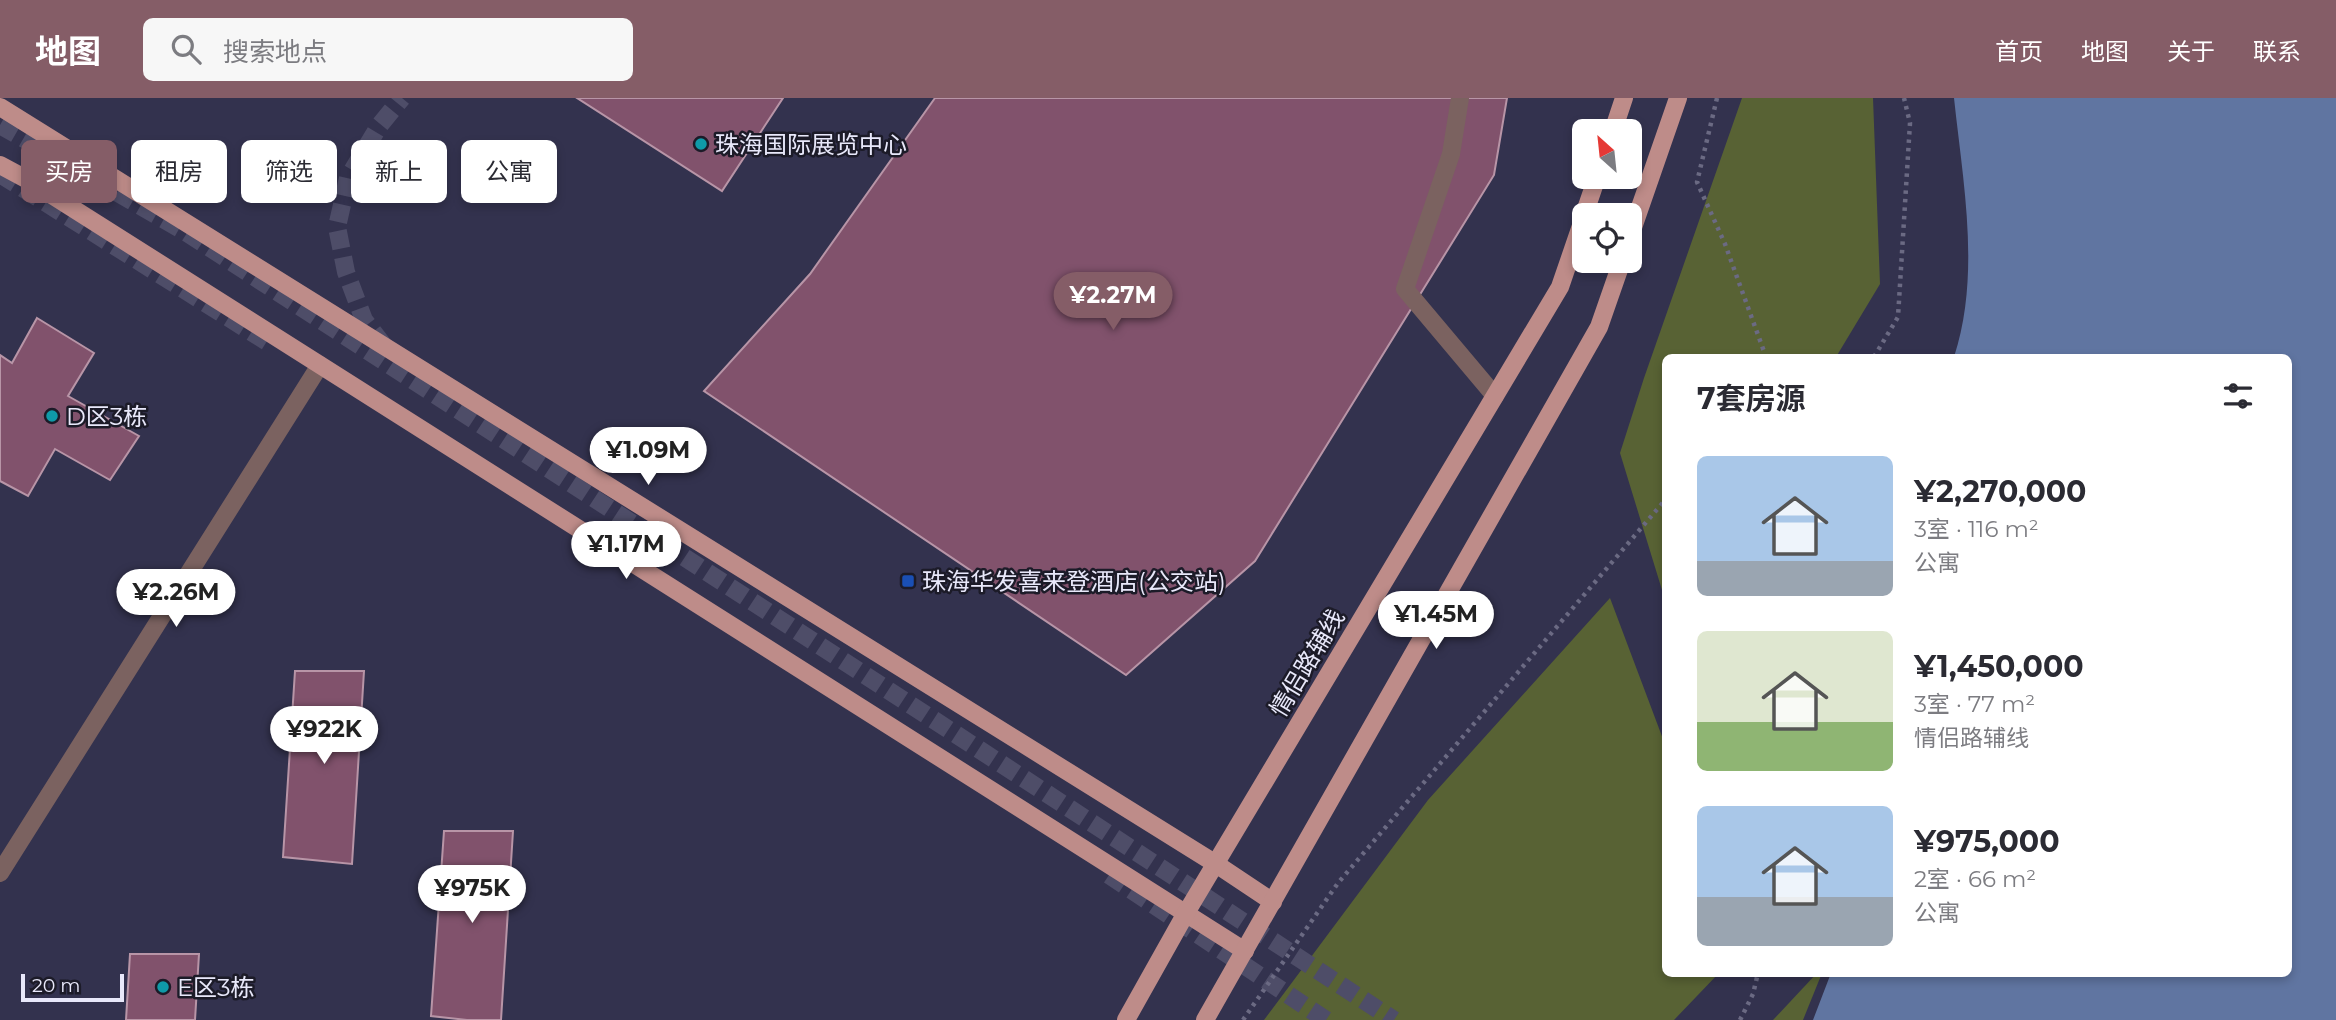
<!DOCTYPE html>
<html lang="zh">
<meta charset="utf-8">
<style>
body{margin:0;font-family:Montserrat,"Noto Sans SC",sans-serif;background:#f7f7f7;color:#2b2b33;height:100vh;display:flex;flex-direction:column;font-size:26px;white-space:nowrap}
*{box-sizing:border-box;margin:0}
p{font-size:23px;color:#7c7c81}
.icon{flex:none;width:38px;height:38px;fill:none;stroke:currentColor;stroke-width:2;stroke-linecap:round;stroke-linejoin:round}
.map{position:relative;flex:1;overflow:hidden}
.panel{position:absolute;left:1662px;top:256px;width:630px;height:623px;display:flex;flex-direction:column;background:#fff;border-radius:10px;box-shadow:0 4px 10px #0003}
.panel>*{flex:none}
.banner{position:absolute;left:21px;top:42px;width:665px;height:63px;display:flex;gap:14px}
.needle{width:46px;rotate:333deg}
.controls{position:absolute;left:1572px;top:21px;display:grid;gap:14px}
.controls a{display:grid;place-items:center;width:70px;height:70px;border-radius:10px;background:#fff;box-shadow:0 4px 10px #0003;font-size:35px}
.scale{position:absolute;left:21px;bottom:18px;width:103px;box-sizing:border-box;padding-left:7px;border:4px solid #e8e8fa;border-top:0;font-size:19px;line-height:24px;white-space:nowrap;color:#e8e8fa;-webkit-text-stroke:5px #1c1b28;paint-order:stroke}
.price{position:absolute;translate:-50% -60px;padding:0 16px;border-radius:24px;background:#fff;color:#222;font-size:23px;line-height:46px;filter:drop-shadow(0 2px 4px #0008)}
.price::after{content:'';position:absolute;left:50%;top:42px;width:21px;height:16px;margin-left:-10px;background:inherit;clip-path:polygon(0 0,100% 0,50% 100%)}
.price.current{background:#855d67;color:#fff}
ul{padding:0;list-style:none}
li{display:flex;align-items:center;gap:21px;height:175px;padding:0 35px}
li span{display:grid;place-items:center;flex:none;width:196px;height:140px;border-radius:10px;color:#555}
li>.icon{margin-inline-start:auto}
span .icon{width:84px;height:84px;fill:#fffc;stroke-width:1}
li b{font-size:30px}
h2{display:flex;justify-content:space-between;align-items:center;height:84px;padding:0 35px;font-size:30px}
.pill{padding:0 24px;border-radius:10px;background:#fff;box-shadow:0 4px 10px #0003;font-size:24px;line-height:63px}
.pill.current{background:#855d67;color:#fff}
header{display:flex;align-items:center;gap:42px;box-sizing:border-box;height:98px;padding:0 35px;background:#855d67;color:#fff}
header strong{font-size:33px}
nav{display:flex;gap:38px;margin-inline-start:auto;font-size:24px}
.search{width:490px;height:63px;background:#f7f7f7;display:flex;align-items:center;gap:18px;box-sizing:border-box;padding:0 24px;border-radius:10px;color:#7c7c81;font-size:26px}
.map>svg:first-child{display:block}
.green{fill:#586234}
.water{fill:#6075a1}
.building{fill:#81526c;stroke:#b895a7;stroke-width:2}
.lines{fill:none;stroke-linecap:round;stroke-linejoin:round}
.major-tunnel{stroke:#4e4d68;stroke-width:18;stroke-dasharray:18 9;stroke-linecap:butt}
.path{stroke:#6b6a83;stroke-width:4.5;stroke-dasharray:3.5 5;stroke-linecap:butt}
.minor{stroke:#7b6260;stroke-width:18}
.major{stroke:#be8c89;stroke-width:18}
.culture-dot{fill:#0f9aa8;stroke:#1c1b28;stroke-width:2.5}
.transit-dot{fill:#1a4fb4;stroke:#1c1b28;stroke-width:2.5}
.labels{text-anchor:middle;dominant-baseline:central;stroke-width:5;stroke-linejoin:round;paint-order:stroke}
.poi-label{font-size:24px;fill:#e8e8fa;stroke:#1c1b28;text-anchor:start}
.street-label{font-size:24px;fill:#e8e8fa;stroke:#1c1b28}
</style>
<header>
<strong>地图</strong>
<div class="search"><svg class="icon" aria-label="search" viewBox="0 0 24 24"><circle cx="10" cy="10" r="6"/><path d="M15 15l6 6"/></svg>搜索地点</div>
<nav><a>首页</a><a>地图</a><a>关于</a><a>联系</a></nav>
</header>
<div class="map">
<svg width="2336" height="922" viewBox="0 0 2336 922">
<rect width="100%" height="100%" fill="#33324e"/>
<g class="green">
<polygon points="1742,0 1873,0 1880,186 1836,259 1666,259 1666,505 1620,355 1644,280"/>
<polygon points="1610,500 1666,649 1666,875 1719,875 1674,922 1264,922 1428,702"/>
<polygon points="1817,875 1822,875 1803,922 1773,922"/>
</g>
<path class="water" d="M1954,0H2336V922H1813L1831,875H2289V259H1954C1981,176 1963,85 1954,0Z"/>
<g class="building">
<polygon points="577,0 783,0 722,93"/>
<polygon points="935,0 1507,0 1494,77 1255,463 1126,577 704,293 810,176"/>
<polygon points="37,220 94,255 68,298 139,338 110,382 55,351 28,398 0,383 0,257 12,265"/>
<polygon points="295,573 364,573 352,766 283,759"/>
<polygon points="444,733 513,733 501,922 467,922 431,918"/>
<polygon points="130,856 199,856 195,922 126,922"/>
</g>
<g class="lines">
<g class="major-tunnel">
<polyline points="0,27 184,133 1394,922"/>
<polyline points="0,76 272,247"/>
<polyline points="384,248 364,222 346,174 337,129 348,80 379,28 402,0"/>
<polyline points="1109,777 1326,922"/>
</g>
<g class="path">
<polyline points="1717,0 1697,84 1725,146 1766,259"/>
<polyline points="1874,259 1898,219 1910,25 1904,0"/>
<polyline points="1243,922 1338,785 1666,401"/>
<polyline points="1740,922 1753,896 1758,875"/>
</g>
<g class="minor">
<polyline points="1460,0 1451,56 1405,191 1495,298"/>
<polyline points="0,775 320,267"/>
</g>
<g class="major">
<polyline points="0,9 1216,766 1273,804"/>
<polyline points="1613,33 1624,0"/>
<polyline points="0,67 28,82 1245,853"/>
<polyline points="1584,117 1597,79"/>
<polyline points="1629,141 1678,0"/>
<polyline points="1126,922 1186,815 1560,189 1584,119"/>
<polyline points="1205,922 1599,229 1622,163"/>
</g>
</g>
<g class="culture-dot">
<circle cx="701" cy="46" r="7"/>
<circle cx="52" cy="318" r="7"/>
<circle cx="163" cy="889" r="7"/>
</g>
<rect class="transit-dot" x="901" y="476" width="14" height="14" rx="3.5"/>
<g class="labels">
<g class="poi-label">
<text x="715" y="46">珠海国际展览中心</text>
<text x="66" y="318">D区3栋</text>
<text x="922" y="483">珠海华发喜来登酒店(公交站)</text>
<text x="177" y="889">E区3栋</text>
</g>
<g class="street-label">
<text transform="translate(1307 565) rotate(-59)">情侣路辅线</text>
</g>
</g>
</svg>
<div class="controls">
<a><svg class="needle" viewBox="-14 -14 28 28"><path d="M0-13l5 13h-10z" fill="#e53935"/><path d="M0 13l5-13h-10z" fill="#7c7c81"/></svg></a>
<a><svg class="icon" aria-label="locate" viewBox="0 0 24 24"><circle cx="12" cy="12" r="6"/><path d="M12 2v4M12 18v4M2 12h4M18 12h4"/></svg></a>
</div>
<div class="scale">20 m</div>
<b class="price current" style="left:1113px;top:234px">¥2.27M</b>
<b class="price" style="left:648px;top:389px">¥1.09M</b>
<b class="price" style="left:626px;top:483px">¥1.17M</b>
<b class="price" style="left:176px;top:531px">¥2.26M</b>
<b class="price" style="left:1436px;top:553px">¥1.45M</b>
<b class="price" style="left:324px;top:668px">¥922K</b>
<b class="price" style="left:472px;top:827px">¥975K</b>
<div class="banner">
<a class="pill current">买房</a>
<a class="pill">租房</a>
<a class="pill">筛选</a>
<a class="pill">新上</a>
<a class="pill">公寓</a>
</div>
<section class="panel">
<h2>7套房源<svg class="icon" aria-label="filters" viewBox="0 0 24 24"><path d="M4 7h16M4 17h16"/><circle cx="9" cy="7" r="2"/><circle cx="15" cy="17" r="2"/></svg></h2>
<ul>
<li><span style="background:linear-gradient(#a9c7e8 75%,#9aa5b1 0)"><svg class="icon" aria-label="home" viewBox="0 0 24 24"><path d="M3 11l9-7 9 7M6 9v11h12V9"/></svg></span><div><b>¥2,270,000</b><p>3室 · 116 m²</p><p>公寓</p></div></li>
<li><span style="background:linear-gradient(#dfe7d0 65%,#8fb573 0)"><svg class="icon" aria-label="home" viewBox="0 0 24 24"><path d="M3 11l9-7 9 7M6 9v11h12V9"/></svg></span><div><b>¥1,450,000</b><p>3室 · 77 m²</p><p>情侣路辅线</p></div></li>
<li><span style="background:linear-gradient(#a9c7e8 65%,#9aa5b1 0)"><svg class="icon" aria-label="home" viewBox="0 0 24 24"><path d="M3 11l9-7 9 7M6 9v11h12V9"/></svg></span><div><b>¥975,000</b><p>2室 · 66 m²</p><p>公寓</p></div></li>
</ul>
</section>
</div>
